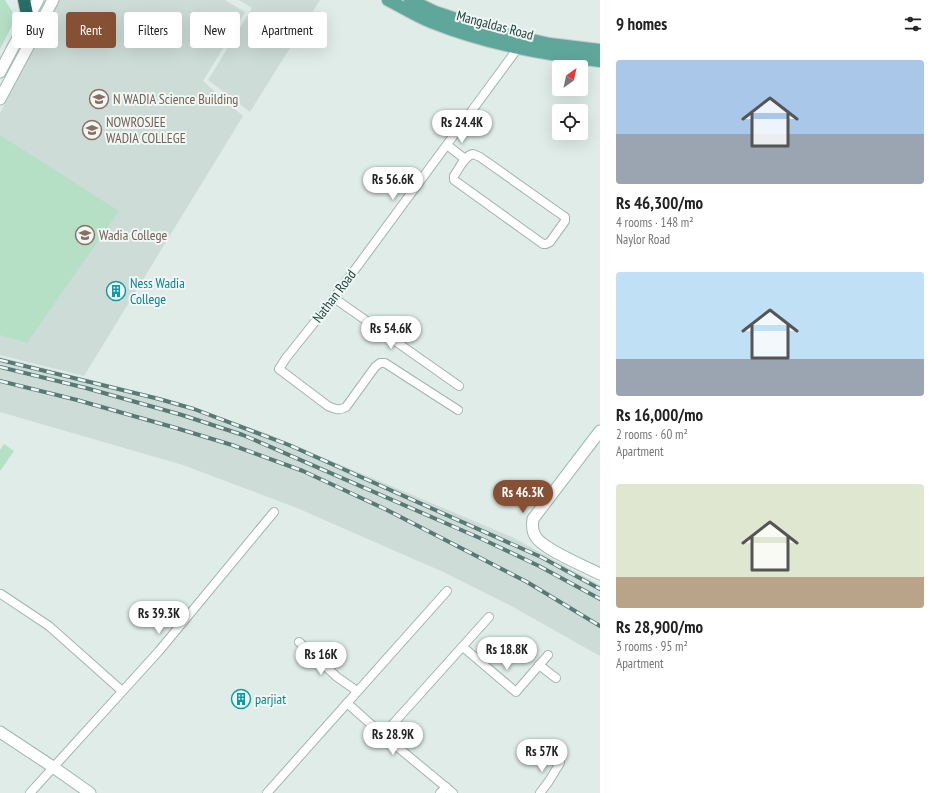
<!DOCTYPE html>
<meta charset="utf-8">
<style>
body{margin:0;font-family:"PT Sans Narrow",sans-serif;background:#f6f6f6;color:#222;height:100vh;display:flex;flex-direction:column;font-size:15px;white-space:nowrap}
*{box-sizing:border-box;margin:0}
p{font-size:13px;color:#767676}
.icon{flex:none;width:22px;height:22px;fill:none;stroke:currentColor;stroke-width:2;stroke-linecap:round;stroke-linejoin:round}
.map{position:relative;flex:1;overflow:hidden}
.sheet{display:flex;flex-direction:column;background:#fff;width:340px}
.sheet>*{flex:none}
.hud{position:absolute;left:12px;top:12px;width:380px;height:36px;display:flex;gap:8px}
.needle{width:26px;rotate:33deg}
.buttons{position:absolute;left:552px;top:60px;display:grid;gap:8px}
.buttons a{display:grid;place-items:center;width:36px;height:36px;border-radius:4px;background:#fff;box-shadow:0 4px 16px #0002;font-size:20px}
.price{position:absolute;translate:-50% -34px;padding:0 9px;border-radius:14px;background:#fff;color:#222;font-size:13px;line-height:26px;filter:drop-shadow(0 1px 2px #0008)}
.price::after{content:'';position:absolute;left:50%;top:24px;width:12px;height:9px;margin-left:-6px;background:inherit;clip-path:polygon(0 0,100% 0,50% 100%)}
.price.active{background:#855034;color:#fff}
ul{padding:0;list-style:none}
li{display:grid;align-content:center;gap:8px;height:212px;padding:0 16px}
li span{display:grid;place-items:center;height:124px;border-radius:4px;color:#555}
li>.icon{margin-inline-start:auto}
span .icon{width:72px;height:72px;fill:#fffc;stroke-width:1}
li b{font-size:17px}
h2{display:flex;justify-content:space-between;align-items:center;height:48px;padding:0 16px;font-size:17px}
.chip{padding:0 14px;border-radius:4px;background:#fff;box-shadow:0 4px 16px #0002;font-size:14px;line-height:36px}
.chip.active{background:#855034;color:#fff}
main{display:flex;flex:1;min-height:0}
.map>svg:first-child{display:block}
.built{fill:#cddcd7}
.green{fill:#b6e0c5}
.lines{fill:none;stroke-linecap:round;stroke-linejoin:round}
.street-casing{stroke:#a2b4b0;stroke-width:10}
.secondary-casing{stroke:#9db9b2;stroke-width:13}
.primary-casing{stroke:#c0c9c8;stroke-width:14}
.highway-casing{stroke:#c0c9c8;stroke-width:14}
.street{stroke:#fff;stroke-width:8}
.secondary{stroke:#fff;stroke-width:11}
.primary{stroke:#5fa69b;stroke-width:12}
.highway{stroke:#286d66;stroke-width:12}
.rail-casing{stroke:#597a74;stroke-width:4}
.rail{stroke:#f0f8f5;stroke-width:2.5;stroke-dasharray:8;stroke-linecap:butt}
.labels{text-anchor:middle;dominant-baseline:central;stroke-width:4;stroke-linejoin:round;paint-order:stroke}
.street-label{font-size:14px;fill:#1f3e39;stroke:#f0f8f5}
.education-label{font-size:14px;fill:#785e54;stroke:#f0f8f5;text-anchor:start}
.culture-label{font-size:14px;fill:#0d838f;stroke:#f0f8f5;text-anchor:start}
</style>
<main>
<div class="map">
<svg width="600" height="793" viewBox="0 0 600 793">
<rect width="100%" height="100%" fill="#dfece8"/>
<g class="built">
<polygon points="59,0 225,0 245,12 203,81 243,116 84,376 0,355 0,113"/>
<polygon points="239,0 320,0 250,112 208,80 252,8"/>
<polygon points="0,357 168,399 268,434 512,537 600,585 600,656 513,607 441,571 297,508 183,465 0,412"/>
</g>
<g class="green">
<polygon points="0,0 5,0 16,18 0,49"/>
<polygon points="0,135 119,211 27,343 0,335"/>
<polygon points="4,444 14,451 0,471 0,450"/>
</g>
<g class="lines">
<g class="street-casing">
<g id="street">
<polyline points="447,145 465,159"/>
<path d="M473,154L480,157L562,215L565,217V221L550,242L546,244H543L454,180V176C459,169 464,156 473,154Z"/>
<polyline points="334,298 459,386"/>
<path d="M458,410L385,363H380L375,367L346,407C339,411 335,409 328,406L279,369L286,358L334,298L518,48L519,44"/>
<polyline points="1,594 49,626 122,691"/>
<polyline points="299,642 337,677 357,691"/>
<polyline points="463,647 516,692 548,655"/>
<polyline points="539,665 556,678"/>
<polyline points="347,703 383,735 453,793"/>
<polyline points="383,735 489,617"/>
<polyline points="30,793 159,651 274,512"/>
<polyline points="267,793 447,591"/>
<polyline points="440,793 446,787"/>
<polyline points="540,793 549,781 560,763"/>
</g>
</g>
<g class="secondary-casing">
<g id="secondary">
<polyline points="0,72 38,0"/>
<polyline points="0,99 53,0"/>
<path d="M600,431L533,519C532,526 532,532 536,537C543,549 586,567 600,574"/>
<polyline points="0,732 53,767 90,793"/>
</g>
</g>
<g class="primary-casing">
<g id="primary">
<path d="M388,0C402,7 416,16 431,22C486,44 542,54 600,61"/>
<polyline points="410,0 435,12 492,31 550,44 600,50"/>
</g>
</g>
<g class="highway-casing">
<polyline id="highway" points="24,0 28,19"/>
</g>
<use href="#street" class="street"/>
<use href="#secondary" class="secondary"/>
<use href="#primary" class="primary"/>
<use href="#highway" class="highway"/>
<g class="rail-casing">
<g id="rail">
<polyline points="0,360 159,399 194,409 289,445 541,557 600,589"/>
<polyline points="0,367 86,388 182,415 243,435 482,539 539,566 600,599"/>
<polyline points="0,381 77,400 176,428 232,445 303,471 385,509 527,582 600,626"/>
</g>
</g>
<use href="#rail" class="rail"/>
</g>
<defs>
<g id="university-ring" transform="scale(1)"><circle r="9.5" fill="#f0f8f5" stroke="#8d6e63" stroke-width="1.5"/><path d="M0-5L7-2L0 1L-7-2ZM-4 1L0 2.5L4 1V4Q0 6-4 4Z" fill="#8d6e63"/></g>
<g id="school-ring" transform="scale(1)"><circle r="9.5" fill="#f0f8f5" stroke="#8d6e63" stroke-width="1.5"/><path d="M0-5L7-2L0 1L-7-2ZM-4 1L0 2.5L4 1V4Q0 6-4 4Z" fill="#8d6e63"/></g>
<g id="building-ring" transform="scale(1)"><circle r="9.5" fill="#f0f8f5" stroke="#0f9aa8" stroke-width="1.5"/><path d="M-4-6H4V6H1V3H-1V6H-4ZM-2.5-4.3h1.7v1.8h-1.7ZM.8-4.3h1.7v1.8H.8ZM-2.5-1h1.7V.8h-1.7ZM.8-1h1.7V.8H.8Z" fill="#0f9aa8"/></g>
</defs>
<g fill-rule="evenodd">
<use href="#university-ring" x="99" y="99"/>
<use href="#university-ring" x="92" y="130"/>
<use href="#school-ring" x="85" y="235"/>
<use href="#building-ring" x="116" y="291"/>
<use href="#building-ring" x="241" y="699"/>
</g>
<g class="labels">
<g class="street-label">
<text transform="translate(495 25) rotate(15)">Mangaldas Road</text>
<text transform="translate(334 296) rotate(-53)">Nathan Road</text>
</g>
<g class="education-label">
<text x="113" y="99">N WADIA Science Building</text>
<text x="106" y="122">NOWROSJEE<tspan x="106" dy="16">WADIA COLLEGE</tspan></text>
<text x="99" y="235">Wadia College</text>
</g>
<g class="culture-label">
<text x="130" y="283">Ness Wadia<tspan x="130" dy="16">College</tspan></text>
<text x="255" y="699">parjiat</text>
</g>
</g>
</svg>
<div class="buttons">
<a><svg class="needle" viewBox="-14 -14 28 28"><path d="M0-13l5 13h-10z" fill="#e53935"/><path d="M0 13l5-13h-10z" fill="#767676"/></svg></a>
<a><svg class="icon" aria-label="locate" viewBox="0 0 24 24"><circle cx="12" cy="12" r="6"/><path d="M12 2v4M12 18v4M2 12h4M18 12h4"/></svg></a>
</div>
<b class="price" style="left:462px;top:144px">Rs 24.4K</b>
<b class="price" style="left:393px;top:201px">Rs 56.6K</b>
<b class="price" style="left:391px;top:350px">Rs 54.6K</b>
<b class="price active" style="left:523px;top:514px">Rs 46.3K</b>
<b class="price" style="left:159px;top:635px">Rs 39.3K</b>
<b class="price" style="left:507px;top:671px">Rs 18.8K</b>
<b class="price" style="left:321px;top:676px">Rs 16K</b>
<b class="price" style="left:393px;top:756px">Rs 28.9K</b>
<b class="price" style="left:542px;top:773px">Rs 57K</b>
<div class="hud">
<a class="chip">Buy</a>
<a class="chip active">Rent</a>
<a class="chip">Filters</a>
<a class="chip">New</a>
<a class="chip">Apartment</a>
</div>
</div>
<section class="sheet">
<h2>9 homes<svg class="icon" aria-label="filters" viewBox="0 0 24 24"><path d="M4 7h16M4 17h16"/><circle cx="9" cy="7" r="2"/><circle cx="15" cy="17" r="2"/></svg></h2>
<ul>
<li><span style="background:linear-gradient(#a9c7e8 60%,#9aa5b1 0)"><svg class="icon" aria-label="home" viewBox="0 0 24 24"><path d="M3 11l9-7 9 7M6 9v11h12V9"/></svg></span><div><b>Rs 46,300/mo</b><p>4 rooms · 148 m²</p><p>Naylor Road</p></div></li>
<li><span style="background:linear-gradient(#bfe0f5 70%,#9aa5b1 0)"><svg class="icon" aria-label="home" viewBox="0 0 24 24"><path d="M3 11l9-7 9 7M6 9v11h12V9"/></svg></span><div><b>Rs 16,000/mo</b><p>2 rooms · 60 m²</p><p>Apartment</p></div></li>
<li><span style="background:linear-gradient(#dfe7d0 75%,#b9a48a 0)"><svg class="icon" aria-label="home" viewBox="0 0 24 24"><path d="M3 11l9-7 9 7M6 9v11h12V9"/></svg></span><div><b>Rs 28,900/mo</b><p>3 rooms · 95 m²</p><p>Apartment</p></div></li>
</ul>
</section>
</main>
